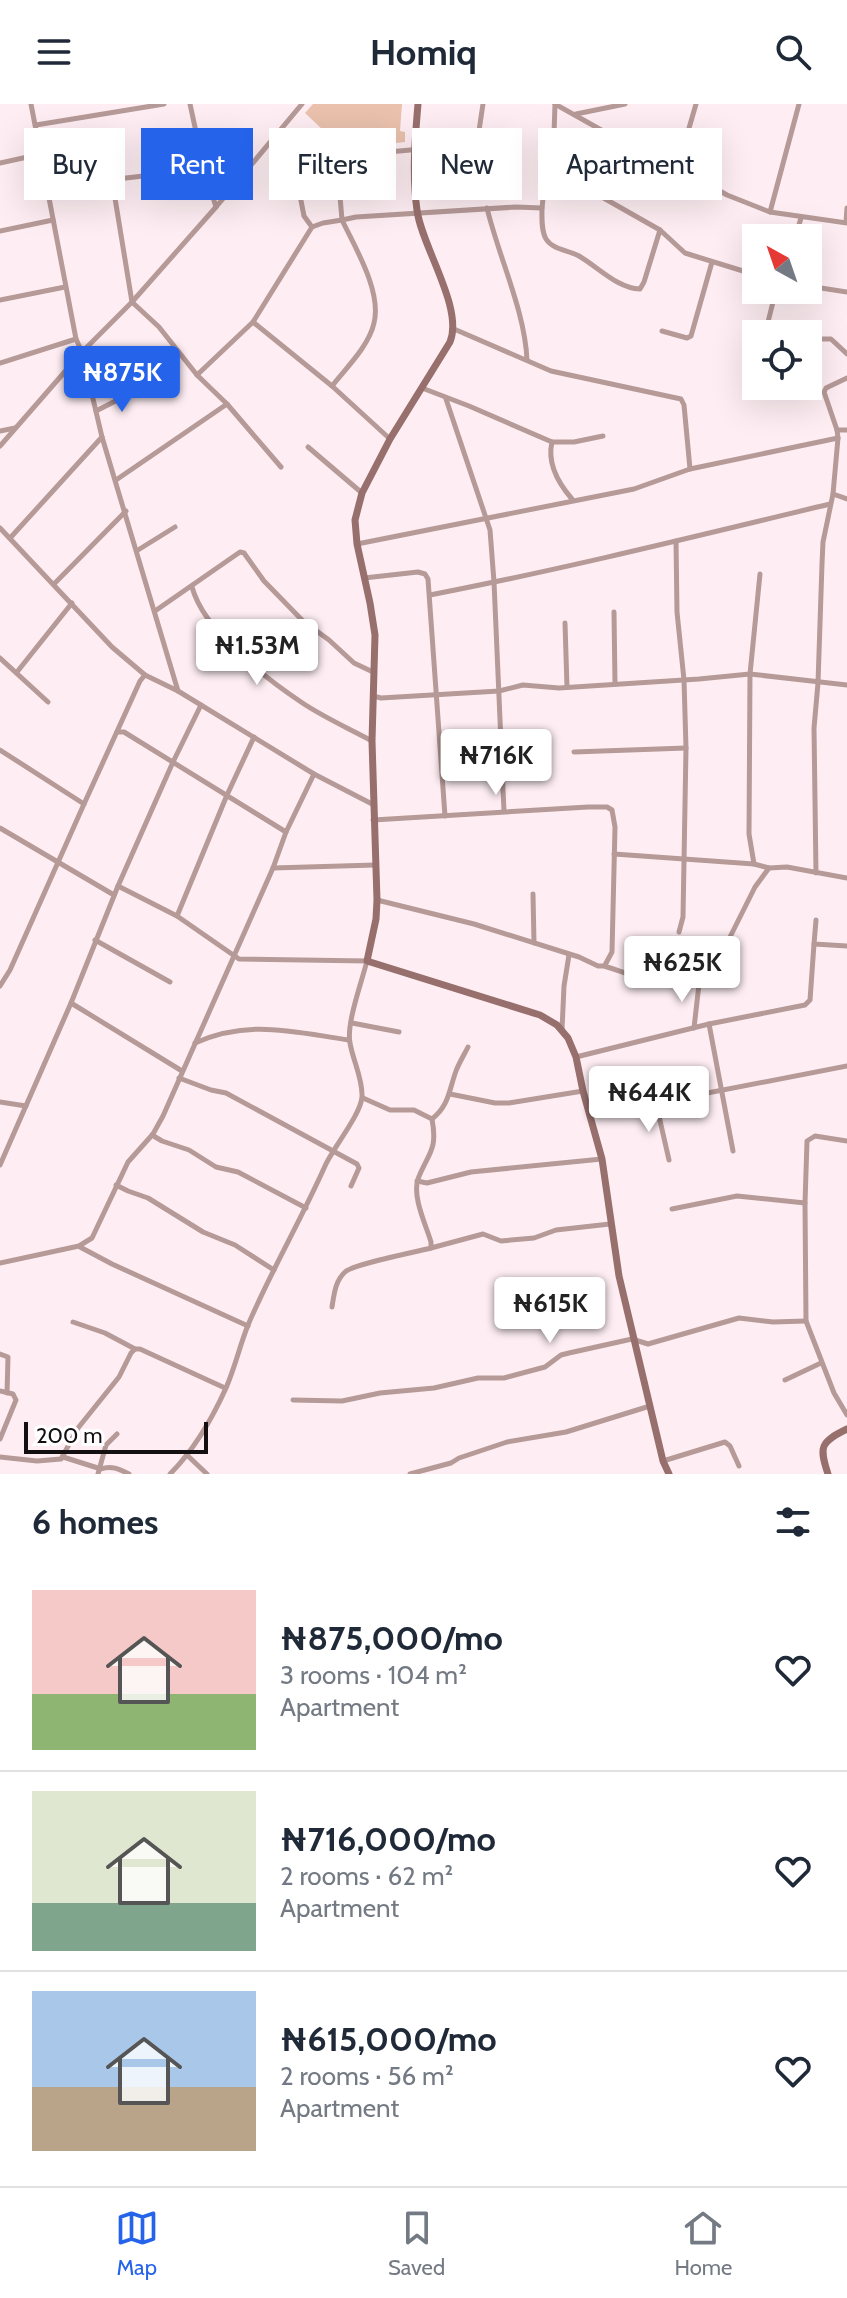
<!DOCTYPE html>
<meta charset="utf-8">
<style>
body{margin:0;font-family:Cabin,sans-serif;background:#f6f6f7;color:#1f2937;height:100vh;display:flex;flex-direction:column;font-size:30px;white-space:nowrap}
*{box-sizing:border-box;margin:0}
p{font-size:26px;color:#747a83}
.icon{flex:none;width:44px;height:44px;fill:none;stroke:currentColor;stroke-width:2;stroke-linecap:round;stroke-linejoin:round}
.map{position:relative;height:1370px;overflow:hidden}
.drawer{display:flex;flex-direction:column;background:#fff;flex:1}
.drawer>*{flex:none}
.guide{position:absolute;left:24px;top:24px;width:800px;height:72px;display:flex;gap:16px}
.needle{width:52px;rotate:320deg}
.controls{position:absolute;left:742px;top:120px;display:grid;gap:16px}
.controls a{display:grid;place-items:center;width:80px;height:80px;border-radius:0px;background:#fff;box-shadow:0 8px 32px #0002;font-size:40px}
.scale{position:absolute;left:24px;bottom:20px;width:184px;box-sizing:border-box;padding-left:8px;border:4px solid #140f10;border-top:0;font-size:22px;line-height:28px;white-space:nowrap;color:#140f10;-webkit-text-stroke:6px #fff;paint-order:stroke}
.price{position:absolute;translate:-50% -68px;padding:0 18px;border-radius:8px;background:#fff;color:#222;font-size:26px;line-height:52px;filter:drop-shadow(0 2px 4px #0008)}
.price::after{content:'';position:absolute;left:50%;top:48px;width:24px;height:18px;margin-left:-12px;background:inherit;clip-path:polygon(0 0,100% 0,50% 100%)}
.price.active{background:#2563eb;color:#fff}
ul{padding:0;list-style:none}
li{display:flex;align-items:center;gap:24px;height:200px;padding:0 32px}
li+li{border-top:2px solid #e0e1e3}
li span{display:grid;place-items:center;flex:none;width:224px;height:160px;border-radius:0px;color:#555}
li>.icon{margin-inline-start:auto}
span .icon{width:96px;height:96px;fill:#fffc;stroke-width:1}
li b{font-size:34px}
h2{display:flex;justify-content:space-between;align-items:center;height:96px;padding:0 32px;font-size:34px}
.chip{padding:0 28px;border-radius:0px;background:#fff;box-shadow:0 8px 32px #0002;font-size:28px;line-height:72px}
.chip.active{background:#2563eb;color:#fff}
header{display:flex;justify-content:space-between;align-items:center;height:104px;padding:0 32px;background:#fff;font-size:36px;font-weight:700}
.menu{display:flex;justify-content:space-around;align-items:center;height:112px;border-top:2px solid #e0e1e3;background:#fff;font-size:22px;color:#747a83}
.menu a{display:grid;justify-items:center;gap:4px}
.menu .active{color:#2563eb}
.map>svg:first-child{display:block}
.green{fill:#e9c1ad}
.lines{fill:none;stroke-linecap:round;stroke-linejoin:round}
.street{stroke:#b69a98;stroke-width:5}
.secondary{stroke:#976f6c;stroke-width:7}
</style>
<header><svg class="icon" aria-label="menu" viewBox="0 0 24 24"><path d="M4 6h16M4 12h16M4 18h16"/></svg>Homiq<svg class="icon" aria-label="search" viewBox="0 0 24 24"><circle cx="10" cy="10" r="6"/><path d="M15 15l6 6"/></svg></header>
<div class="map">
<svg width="847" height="1370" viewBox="0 0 847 1370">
<rect width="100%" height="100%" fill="#feeef3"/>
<polygon class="green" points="313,0 402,0 400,27 405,28 405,38 343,45 305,9"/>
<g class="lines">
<g class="street">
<polyline points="31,0 76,235 82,248 102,333 178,587"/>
<polyline points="190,0 204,65 216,103"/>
<polyline points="555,0 612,32 654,50 727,91 770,108 847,119"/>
<polyline points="555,0 553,60 556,67 660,126 685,149 756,171"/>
<polyline points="576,10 625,0"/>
<polyline points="36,21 164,0"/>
<polyline points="685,38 696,0"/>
<polyline points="477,40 483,0"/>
<polyline points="0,59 41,50"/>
<polyline points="296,71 304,112 312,123 323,119 342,116 337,57 344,52 510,37"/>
<polyline points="112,76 132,198 159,223 197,271 227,300 281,363"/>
<polyline points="48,83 204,65"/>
<path d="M487,104C499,154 525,207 527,256"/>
<path d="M542,104C542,114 541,126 546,135C553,146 569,146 579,152C598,163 617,184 640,185L644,178L660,126"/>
<polyline points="770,108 799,0"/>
<polyline points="846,118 847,104"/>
<polyline points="0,127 53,116"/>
<polyline points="795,134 801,114"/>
<polyline points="808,182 847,188"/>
<polyline points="0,196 65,183"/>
<polyline points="253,218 332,282 390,335"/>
<polyline points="454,225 551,267 681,295 684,301 690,365"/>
<polyline points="662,227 687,234 691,232 712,158"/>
<polyline points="765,230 776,186"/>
<polyline points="808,239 819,235 831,235 847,250"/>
<polyline points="0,259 76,235"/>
<polyline points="197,271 253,218 312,123"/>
<path d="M332,282C346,264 369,242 374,219C382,188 355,143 342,116L356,113L516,103L542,104L545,76L556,67"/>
<polyline points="422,284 469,302 552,338 574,338 603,332"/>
<polyline points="446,295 490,426 494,478 504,707"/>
<polyline points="96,307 135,287"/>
<polyline points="837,326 847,326"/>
<polyline points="0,327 15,324"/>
<path d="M552,338C547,359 559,380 572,395"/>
<polyline points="0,342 82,248 132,198 216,103 302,0"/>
<polyline points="308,343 362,389"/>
<polyline points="116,376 227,300"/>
<polyline points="833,390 847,395"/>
<polyline points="0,424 112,543 145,571"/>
<polyline points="11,433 102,333"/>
<polyline points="676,437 677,508 684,576 686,644 683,813 679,828"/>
<polyline points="357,440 634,385 690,365 838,334"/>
<polyline points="138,446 175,423"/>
<polyline points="364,474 418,468 425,470 428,475 445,712"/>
<polyline points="54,480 126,407"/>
<path d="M192,483C204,527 264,573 301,598C323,613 348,624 372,637"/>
<path d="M430,491C564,465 697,432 830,400"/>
<polyline points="155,507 240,448 244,449 264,477 303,517 329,536 354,559 373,568"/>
<polyline points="614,508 615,580"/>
<polyline points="565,519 567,583"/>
<polyline points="0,554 48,598"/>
<polyline points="17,568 72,499"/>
<polyline points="373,592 381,594 499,587 523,581 559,584 699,575 750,570 847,581"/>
<polyline points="117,628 124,628 286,728"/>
<polyline points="0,646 84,700 140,577 145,571 178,587 314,670 374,701"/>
<polyline points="574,648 686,644"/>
<polyline points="373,716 588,703 607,703 612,706 615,723 612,848 605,861"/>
<polyline points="0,724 114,791"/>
<polyline points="614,750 754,760 769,764 787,763 847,774"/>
<polyline points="754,760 749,730 750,570 760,470"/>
<polyline points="273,764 375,761"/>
<polyline points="816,769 814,624 818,579 822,460 823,438 833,390 838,334 837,326 824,288 826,284 847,274"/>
<path d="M118,782L177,812L239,855L367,857C362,877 346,920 350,939C353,957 363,975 362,993C361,1010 333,1044 325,1062C301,1116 271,1167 248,1221C240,1241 235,1263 226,1284C212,1315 194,1346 170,1370"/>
<polyline points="533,790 534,839"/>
<path d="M377,796L474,820L579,853L598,862H604C627,869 677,890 700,879C704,877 707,873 711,871L755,783L769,764"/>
<polyline points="177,812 227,691 254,633"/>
<polyline points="816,816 814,840 847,842"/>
<polyline points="95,836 170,878"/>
<polyline points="0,882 10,866 84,700"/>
<polyline points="71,899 182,967"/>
<polyline points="352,919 399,928"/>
<polyline points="709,920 733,1047"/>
<polyline points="694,924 699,880"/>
<polyline points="562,926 564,882 569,851"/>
<path d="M195,939C249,915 293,928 349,936"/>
<polyline points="576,953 709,920 805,901 810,896 814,840"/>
<polyline points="179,974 211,986 226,989 357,1060 359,1064 351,1082"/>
<polyline points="450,990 495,999 509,999 583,987"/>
<path d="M363,994L390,1006H414L432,1015C438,1047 428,1049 418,1075C412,1093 426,1121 431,1138V1144L483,1130L501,1137L534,1134L556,1126L610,1120"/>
<polyline points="0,998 26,1002"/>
<polyline points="656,999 669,1056"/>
<polyline points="589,1009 656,999 847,962"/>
<path d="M432,1015C449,1002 449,986 456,967C459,959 464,951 468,943"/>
<polyline points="152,1031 162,1037 189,1046 216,1063 238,1068 306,1104"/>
<polyline points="847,1037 815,1032 807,1037 805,1099 806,1217 834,1289 847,1311"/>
<polyline points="0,1061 71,899 118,782 173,658 201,601"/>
<polyline points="417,1077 427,1079 471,1068 602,1055"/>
<polyline points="116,1081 128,1087 148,1094 203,1128 235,1141 274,1166"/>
<polyline points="672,1105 737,1092 805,1099"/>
<polyline points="80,1143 112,1160 248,1222"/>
<polyline points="0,1159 79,1142 92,1134 128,1058 153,1030 163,1012 273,764 286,728 314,670"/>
<path d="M332,1203C334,1191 335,1177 345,1168C353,1160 416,1148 431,1144"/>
<polyline points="73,1218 105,1229 135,1245"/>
<polyline points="0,1250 8,1253 7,1289"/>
<polyline points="785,1276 821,1259"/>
<polyline points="0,1287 13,1290 16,1296 0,1335"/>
<polyline points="293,1296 342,1297 380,1289 434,1284 478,1274 504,1274 545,1263 561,1251 569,1249 632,1235 648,1240 739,1214 773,1218 806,1217"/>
<polyline points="188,1352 207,1370"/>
<polyline points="0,1353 37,1357 61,1355 78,1324 119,1273 131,1249 135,1245 140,1245 225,1284"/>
<path d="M63,1353L101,1365C111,1361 119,1365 129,1370"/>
<polyline points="663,1357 725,1338 730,1342 739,1362"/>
<polyline points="98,1370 106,1341 117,1330"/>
<polyline points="410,1370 451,1359 459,1354 507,1338 566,1328 650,1302"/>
</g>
<g class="secondary">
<path d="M418,0C415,35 412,71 417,106C421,141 464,204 450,238L390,335L362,389L355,416L357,440L370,499L375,531L372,637L377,796L376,815L367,857L540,911L557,921L568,934L576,953L583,987L602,1055L619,1172L663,1357L669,1370"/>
<path d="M828,1370C819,1343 820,1338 847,1325"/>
</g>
</g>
</svg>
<div class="controls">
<a><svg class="needle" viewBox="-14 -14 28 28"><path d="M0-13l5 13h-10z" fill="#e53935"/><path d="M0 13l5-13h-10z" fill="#747a83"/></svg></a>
<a><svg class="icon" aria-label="locate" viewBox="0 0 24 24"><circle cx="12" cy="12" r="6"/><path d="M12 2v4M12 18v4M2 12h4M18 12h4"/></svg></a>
</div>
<div class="scale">200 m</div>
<b class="price active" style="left:122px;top:310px">₦875K</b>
<b class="price" style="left:257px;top:583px">₦1.53M</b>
<b class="price" style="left:496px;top:693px">₦716K</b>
<b class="price" style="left:682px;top:900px">₦625K</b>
<b class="price" style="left:649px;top:1030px">₦644K</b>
<b class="price" style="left:550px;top:1241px">₦615K</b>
<div class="guide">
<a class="chip">Buy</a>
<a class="chip active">Rent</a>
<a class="chip">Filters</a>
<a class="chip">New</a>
<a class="chip">Apartment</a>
</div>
</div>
<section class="drawer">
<h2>6 homes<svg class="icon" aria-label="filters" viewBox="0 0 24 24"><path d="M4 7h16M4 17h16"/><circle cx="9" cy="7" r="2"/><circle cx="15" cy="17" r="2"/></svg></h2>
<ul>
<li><span style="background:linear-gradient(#f6c9c9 65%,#8fb573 0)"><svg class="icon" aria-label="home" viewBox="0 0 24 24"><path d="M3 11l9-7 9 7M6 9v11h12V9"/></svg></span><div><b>₦875,000/mo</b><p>3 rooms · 104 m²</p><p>Apartment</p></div><svg class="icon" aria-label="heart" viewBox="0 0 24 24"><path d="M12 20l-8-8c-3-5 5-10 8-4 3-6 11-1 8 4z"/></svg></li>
<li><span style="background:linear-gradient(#dfe7d0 70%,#7fa58c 0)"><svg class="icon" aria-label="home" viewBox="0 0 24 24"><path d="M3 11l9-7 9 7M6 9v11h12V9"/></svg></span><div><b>₦716,000/mo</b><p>2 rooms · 62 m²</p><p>Apartment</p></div><svg class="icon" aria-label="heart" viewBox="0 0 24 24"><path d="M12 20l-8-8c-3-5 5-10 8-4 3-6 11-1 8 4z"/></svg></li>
<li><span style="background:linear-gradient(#a9c7e8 60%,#b9a48a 0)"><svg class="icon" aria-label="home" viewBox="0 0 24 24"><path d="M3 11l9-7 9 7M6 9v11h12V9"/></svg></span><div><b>₦615,000/mo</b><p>2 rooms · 56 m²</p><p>Apartment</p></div><svg class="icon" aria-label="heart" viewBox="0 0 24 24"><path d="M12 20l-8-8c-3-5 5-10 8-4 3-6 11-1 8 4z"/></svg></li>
</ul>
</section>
<nav class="menu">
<a class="active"><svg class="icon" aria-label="map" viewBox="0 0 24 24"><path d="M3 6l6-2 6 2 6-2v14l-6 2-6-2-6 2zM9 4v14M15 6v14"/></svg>Map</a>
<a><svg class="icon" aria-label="saved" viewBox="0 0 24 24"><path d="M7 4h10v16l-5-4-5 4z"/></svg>Saved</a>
<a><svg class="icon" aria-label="home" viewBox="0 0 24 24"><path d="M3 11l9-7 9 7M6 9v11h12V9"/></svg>Home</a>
</nav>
